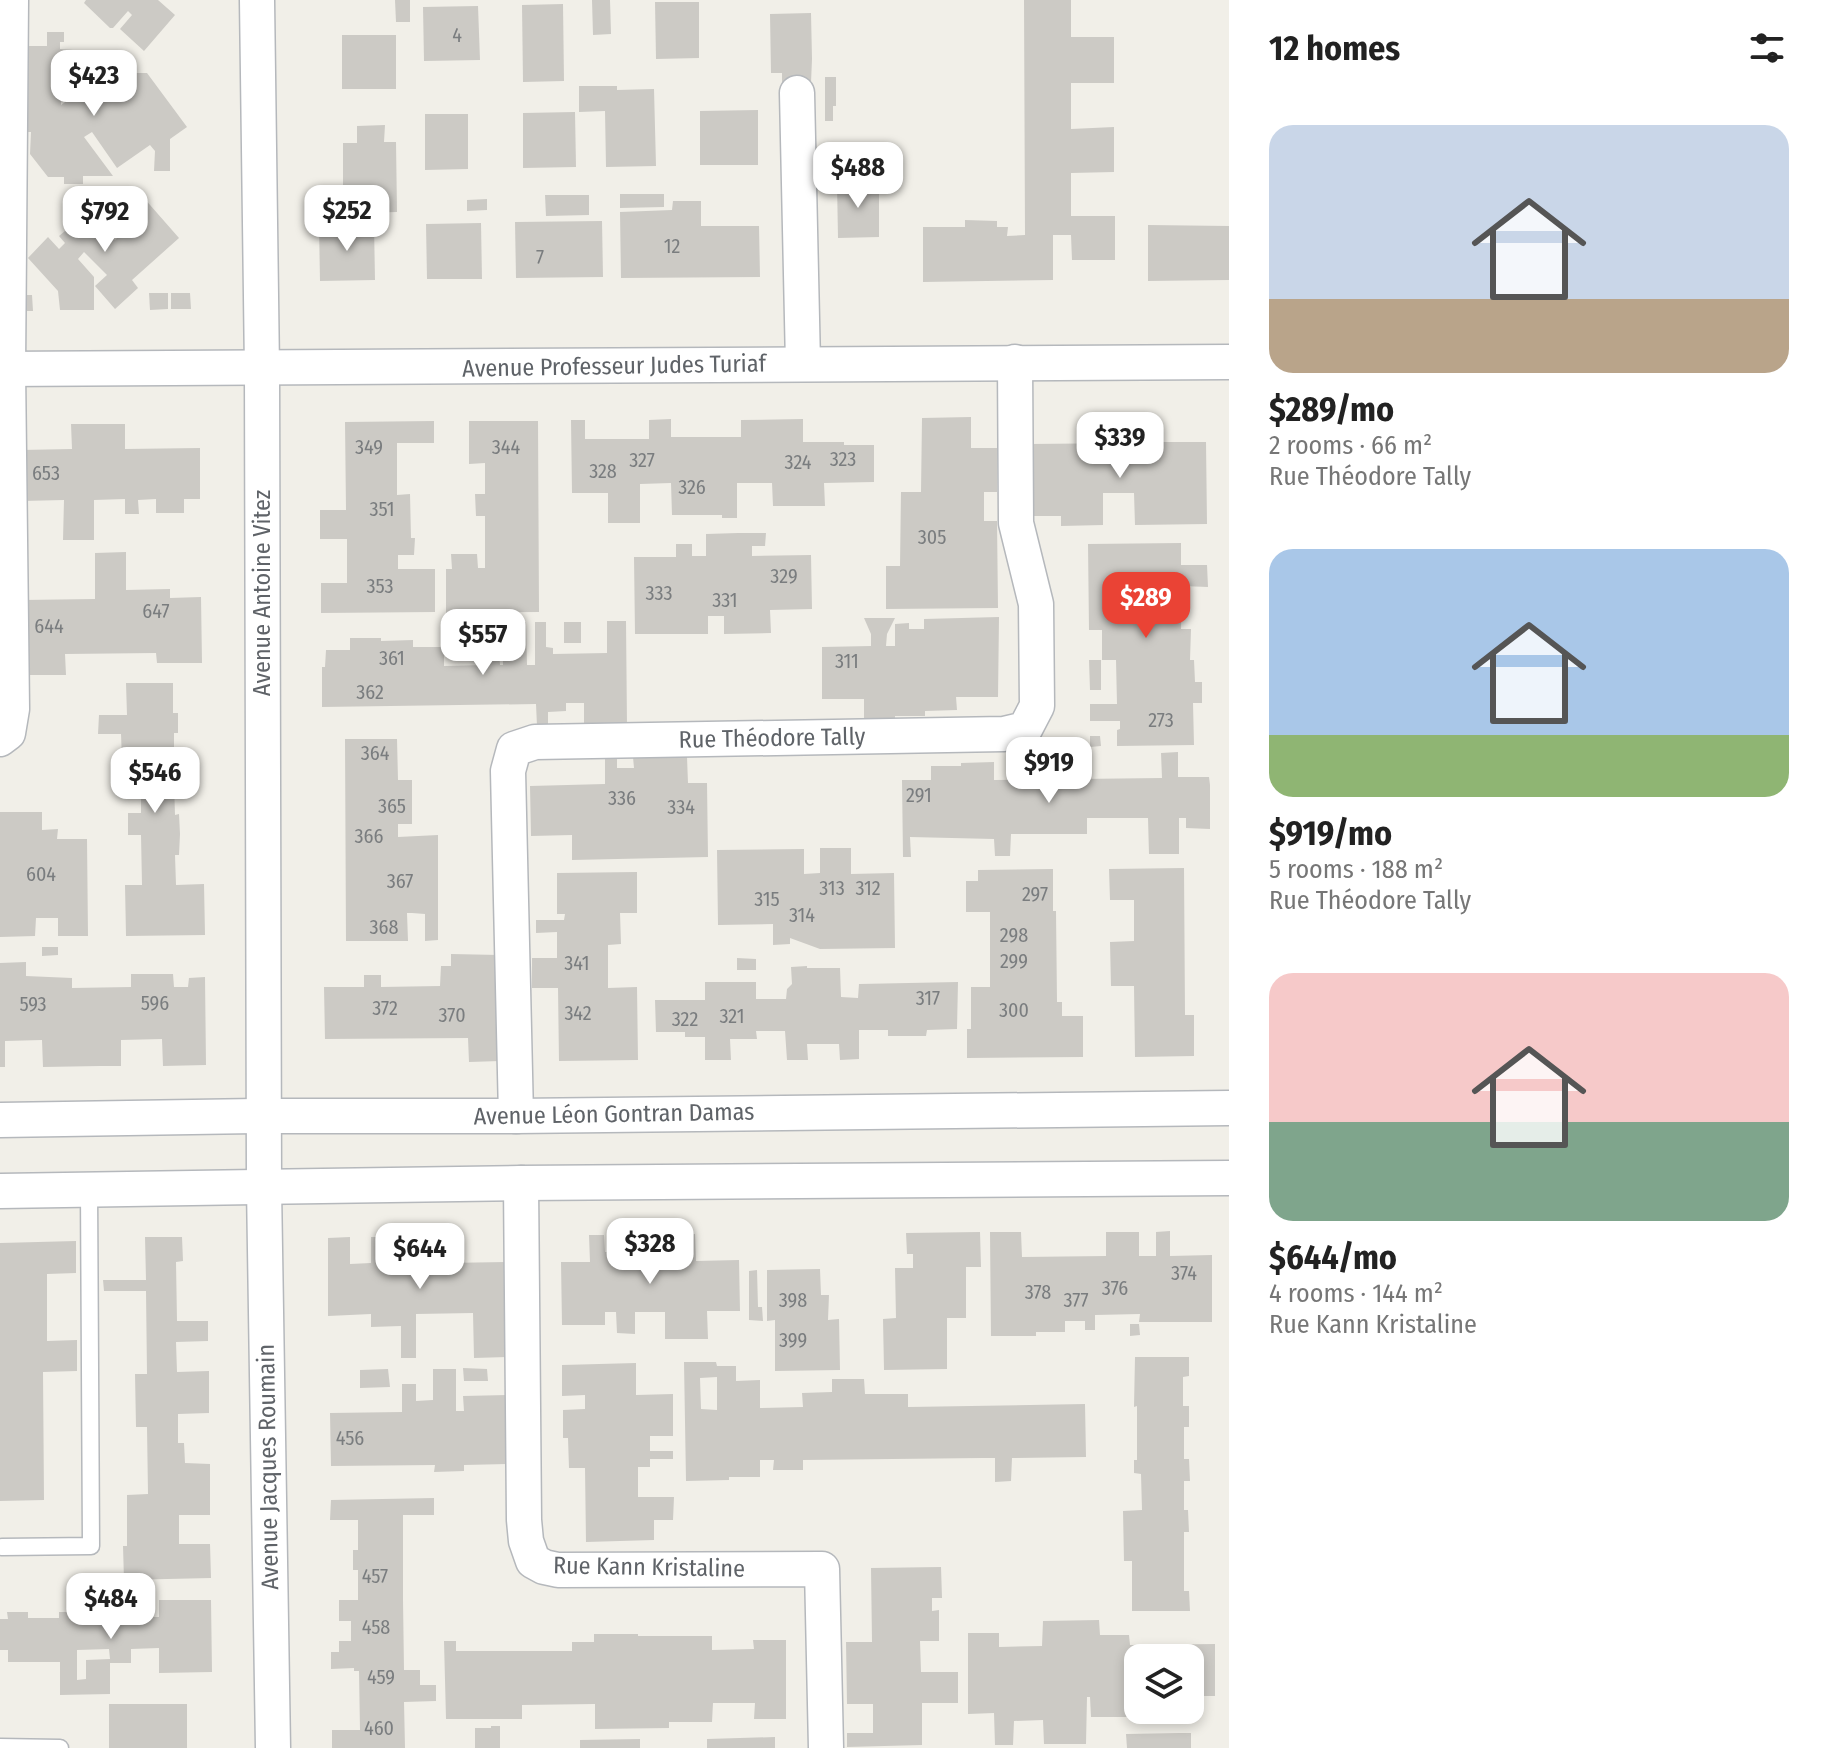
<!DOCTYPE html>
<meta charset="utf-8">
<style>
body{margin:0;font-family:"Fira Sans Condensed",sans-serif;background:#f6f6f6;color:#222;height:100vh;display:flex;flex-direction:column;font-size:30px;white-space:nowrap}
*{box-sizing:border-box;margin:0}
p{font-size:26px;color:#767676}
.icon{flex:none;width:44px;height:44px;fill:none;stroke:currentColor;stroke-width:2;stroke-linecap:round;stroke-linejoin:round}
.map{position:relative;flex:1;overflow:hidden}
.details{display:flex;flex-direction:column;background:#fff;width:600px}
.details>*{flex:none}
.fabs{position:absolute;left:1124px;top:1644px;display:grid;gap:16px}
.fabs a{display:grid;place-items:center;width:80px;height:80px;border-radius:16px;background:#fff;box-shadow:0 4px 12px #0003;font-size:40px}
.price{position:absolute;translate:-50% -68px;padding:0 18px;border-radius:16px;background:#fff;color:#222;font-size:26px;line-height:52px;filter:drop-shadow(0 2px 4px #0008)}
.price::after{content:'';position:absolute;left:50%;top:48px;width:24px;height:18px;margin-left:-12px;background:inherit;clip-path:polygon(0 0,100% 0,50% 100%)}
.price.selected{background:#ea4335;color:#fff}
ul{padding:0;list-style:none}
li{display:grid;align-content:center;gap:16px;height:424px;padding:0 40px}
li span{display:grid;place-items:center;height:248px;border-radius:24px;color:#555}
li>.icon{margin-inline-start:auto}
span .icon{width:144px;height:144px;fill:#fffc;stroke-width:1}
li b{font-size:34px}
h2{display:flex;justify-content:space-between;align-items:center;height:96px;padding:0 40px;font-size:34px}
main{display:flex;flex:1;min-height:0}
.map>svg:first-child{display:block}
.building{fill:#cccac5;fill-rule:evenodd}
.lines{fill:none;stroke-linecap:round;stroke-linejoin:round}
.lane-casing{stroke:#b5b8bc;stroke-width:19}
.street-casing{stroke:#b5b8bc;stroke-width:37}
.lane{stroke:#fff;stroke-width:16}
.street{stroke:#fff;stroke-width:34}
.labels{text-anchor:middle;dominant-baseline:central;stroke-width:7;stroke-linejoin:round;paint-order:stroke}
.number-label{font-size:20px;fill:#7a7d7f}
.street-label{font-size:24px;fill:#5f6368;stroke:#fff}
</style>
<main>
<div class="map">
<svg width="1229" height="1748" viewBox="0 0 1229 1748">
<rect width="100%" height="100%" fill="#f1efe8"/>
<g class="building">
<polygon points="86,0 158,0 175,15 144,51 120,29 132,15 128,11 113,28 110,28 84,3"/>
<polygon points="395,0 410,0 410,22 396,22"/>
<polygon points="592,0 610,0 611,34 593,35"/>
<polygon points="1024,0 1071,0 1071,37 1114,37 1114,83 1071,83 1071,129 1114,127 1114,172 1071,173 1071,216 1115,216 1115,260 1072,260 1071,235 1053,235 1053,280 923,282 923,227 965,227 965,220 997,221 997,227 1008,227 1007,236 1025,235"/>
<polygon points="655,2 699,2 699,58 656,59"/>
<polygon points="563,4 564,81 523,82 522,5"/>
<polygon points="478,6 480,60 424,61 423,7"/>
<polygon points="811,13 812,59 811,83 782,84 782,73 771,73 770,14"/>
<polygon points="47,32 64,32 64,42 60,42 60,49 73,50 73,65 60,65 61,105 93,82 102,95 107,73 147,73 187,127 170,139 170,171 154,171 155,151 150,145 117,168 92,132 84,137 113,176 83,176 83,184 64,184 64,177 48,177 30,154 31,132 26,132 29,46 47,46"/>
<rect x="342" y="35" width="54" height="54"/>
<polygon points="825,77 836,77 836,106 833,106 833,121 825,121"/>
<polygon points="579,86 617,86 617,90 654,89 656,166 606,167 605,111 579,112"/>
<polygon points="758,110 758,165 700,165 700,111"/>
<polygon points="575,112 576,167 523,168 523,113"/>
<polygon points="425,114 468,114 468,169 425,170"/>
<polygon points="385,125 384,142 396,142 397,212 358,213 357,196 343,196 343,143 357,143 357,126"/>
<polygon points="879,182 879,237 838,238 837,183"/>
<polygon points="620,194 664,194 664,207 620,208"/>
<polygon points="545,195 589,195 589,215 546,216"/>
<polygon points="122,197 143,197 179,238 132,280 138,288 115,309 95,286 107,275 84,252 78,259 94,277 94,310 60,310 58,291 28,258 48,237 59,249 65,243 59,236 89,211 115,240 122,233 104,214"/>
<polygon points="487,199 487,210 467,211 467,200"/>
<polygon points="673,201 701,201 701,226 759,226 760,277 621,278 620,212 672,210"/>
<polygon points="602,221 603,277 516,278 515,222"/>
<polygon points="481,223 482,279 427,279 426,224"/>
<polygon points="319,224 374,225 375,280 320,281"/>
<polygon points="1148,225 1229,226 1229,280 1148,281"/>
<polygon points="149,293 168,293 168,309 150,310"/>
<polygon points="171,293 190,293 191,309 171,309"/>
<polygon points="25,295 32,295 33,311 24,311"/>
<polygon points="1134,416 1149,416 1150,442 1206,442 1207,524 1135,525 1134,493 1103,493 1103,525 1061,526 1061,516 1029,516 1028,444 1134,443"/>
<polygon points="971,417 971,448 997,448 997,492 984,492 984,521 997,521 998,608 886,609 886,566 900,566 901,492 921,492 922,418"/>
<polygon points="671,419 671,437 741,437 741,420 803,419 803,442 844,442 844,445 874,445 874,482 824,483 825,506 773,506 772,483 737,483 737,518 722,518 722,515 672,515 671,483 640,484 640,523 608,523 608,493 572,493 571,420 585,420 585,439 649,439 649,420"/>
<polygon points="434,421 434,443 397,443 397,495 410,494 411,538 415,538 414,555 398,555 398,569 435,569 435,612 321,613 321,583 347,583 347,539 320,539 320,510 346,510 345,422"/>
<polygon points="469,421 538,421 539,612 446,613 446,569 452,569 451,554 477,554 478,568 485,568 485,516 476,516 475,494 485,494 485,463 469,464"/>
<polygon points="71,424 125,424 125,449 200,448 200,499 184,499 184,513 156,513 156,499 138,500 139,514 125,514 125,499 94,500 94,540 63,540 64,500 22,501 21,450 72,449"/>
<polygon points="738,533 766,533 765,546 752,546 752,556 811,555 812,609 770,610 771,633 724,634 724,616 708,616 708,634 635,634 634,557 676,557 676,544 692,544 692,556 706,556 706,534"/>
<polygon points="1181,543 1181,565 1207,565 1208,587 1182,586 1181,629 1191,629 1190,660 1194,660 1195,682 1202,682 1202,703 1193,703 1194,745 1117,746 1117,730 1120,729 1120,721 1090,721 1090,704 1117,704 1116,660 1102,660 1102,630 1089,630 1088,544"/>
<polygon points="126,552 126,590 170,589 170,598 201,597 202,663 157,663 156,653 65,654 66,675 24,675 23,600 95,599 95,553"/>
<polygon points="999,617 998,697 956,697 957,710 925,711 925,716 895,716 895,726 864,726 864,699 822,699 822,647 871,646 871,634 864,618 895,618 887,634 886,646 895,646 895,624 909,623 909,629 924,629 924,619"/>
<polygon points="607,621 626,621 627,726 584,726 584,703 566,703 566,711 548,712 548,726 537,726 536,704 322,707 322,667 325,667 326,650 350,650 350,638 381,638 381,641 413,640 413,647 444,647 444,666 485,665 485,652 499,651 500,665 503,665 502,622 526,622 527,665 535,665 535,622 546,622 546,647 553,648 553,654 607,653"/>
<rect x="564" y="622" width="17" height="21"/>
<polygon points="1089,660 1101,660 1101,690 1090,690"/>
<polygon points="126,683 173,683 173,713 178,713 178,733 174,733 174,763 179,762 179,783 174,783 175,815 179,814 180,834 179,855 175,855 176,885 204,884 205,935 126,936 125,885 142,885 141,835 128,835 128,813 141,813 141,784 123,784 121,734 98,734 99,715 127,715"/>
<polygon points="1090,736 1100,736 1101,746 1090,747"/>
<polygon points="345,739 397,739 398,780 412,780 412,824 398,824 398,837 438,835 438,940 425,941 425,914 412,913 407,913 408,941 346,941"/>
<polygon points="1178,752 1178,777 1209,777 1210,785 1210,829 1186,828 1186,818 1179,818 1179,854 1149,854 1148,818 1087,818 1087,834 1011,834 1010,856 995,856 994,839 910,837 911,857 903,857 902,780 931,780 931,766 961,766 961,763 994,762 994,780 1162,778 1161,753"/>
<polygon points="617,757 617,768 634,768 633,757 687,757 688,783 707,783 708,857 572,860 572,835 531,836 530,786 605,784 605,758"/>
<polygon points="0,812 42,812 42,830 58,829 57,839 87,839 88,936 58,936 58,918 36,918 35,936 0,937"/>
<polygon points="820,848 851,848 851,874 894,873 895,948 820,949 790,938 790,944 773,945 773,924 718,925 717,850 804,849 804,874 820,873"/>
<polygon points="1184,868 1185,1015 1194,1015 1194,1056 1135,1057 1134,986 1111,986 1110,942 1134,941 1134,900 1110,900 1109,869"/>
<polygon points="1053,869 1053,911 1056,911 1057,1002 1062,1002 1062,1016 1083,1016 1083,1057 967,1058 967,1029 971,1029 971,987 990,987 990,912 966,912 966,881 978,881 978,870"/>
<polygon points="637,872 637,913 620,913 621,944 608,945 608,988 637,987 638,1060 559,1061 558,988 532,988 532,958 557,958 557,932 536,933 536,920 564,920 565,914 557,914 557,873"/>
<polygon points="42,947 58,947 58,955 42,956"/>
<polygon points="451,954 499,955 500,1061 469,1062 468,1038 325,1039 324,987 364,987 364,975 381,975 381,987 440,986 441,966 451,966"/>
<polygon points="737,958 756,959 756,970 737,970"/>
<polygon points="26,962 26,976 72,978 72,988 131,987 131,974 173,974 174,987 188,987 189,978 205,977 206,1065 163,1066 162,1039 121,1040 121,1066 100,1066 43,1067 42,1040 5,1041 5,1067 0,1067 0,963"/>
<polygon points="807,966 807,968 840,968 841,997 858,998 859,984 958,982 957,1029 927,1030 926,1036 888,1036 888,1030 859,1030 859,1059 840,1060 839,1044 807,1044 808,1060 787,1060 785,1031 756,1031 757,1039 730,1039 731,1060 705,1060 705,1037 685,1037 685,1032 656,1032 655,1000 705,1000 705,982 756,982 756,999 786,999 787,989 792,984 791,967"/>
<polygon points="1170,1231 1170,1256 1212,1255 1212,1322 1139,1322 1140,1314 1095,1315 1095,1330 1085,1330 1085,1321 1065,1321 1065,1332 1036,1332 1036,1336 991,1336 990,1232 1021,1232 1022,1257 1106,1256 1106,1232 1139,1232 1139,1256 1156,1256 1156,1232"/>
<polygon points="980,1232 981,1267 966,1267 966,1318 947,1318 947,1369 884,1370 883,1319 896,1318 895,1268 913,1268 913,1254 907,1254 906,1233"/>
<polygon points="635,1234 695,1234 696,1261 739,1260 740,1311 707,1311 708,1339 665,1339 665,1312 635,1312 635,1334 617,1333 616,1312 605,1312 605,1325 562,1325 561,1262 590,1262 589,1235 604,1235 605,1252 635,1252"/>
<polygon points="431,1236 431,1243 446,1242 446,1263 506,1262 507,1357 474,1358 473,1313 416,1314 416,1358 401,1358 401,1326 371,1327 371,1314 328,1316 328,1238 350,1237 350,1264 371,1263 371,1237 386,1237 387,1263 401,1263 400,1237"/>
<polygon points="145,1237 182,1237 183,1261 176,1262 177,1321 208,1321 208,1341 176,1342 177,1372 209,1371 209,1413 178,1414 178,1443 184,1443 185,1463 210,1464 210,1515 179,1515 179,1544 210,1544 211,1578 124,1580 123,1546 127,1546 127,1495 148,1494 147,1427 136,1427 135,1374 147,1374 146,1291 104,1291 103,1280 146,1280"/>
<polygon points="76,1241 76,1273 47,1274 47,1341 77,1340 77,1371 43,1372 44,1500 0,1501 0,1243"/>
<polygon points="820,1269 821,1295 829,1295 828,1320 839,1319 840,1370 775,1371 775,1320 767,1321 767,1270"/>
<polygon points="757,1270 758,1307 762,1307 763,1321 749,1320 749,1271"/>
<polygon points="1130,1324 1139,1324 1140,1335 1130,1336"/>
<polygon points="1135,1357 1189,1357 1189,1376 1183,1377 1183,1406 1189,1406 1189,1427 1184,1427 1184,1459 1189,1459 1190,1481 1184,1481 1184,1510 1188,1510 1189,1532 1184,1532 1184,1591 1189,1591 1190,1611 1132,1611 1132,1561 1124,1561 1123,1511 1142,1510 1141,1474 1134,1473 1134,1460 1137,1460 1137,1406 1134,1407"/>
<path d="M684,1362H716L717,1366H736V1381L760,1380V1408L803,1407L802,1393L832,1392V1379H864L865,1394H908V1407L1085,1404L1086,1457L1012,1458L1011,1481L995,1482V1458H982L803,1460V1470H773L774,1460H760V1477H729V1480L686,1481ZM717,1377V1410L701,1409L700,1378Z"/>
<polygon points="636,1363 636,1395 673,1394 673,1436 650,1436 650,1451 673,1451 673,1459 650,1459 650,1467 638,1467 638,1497 674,1497 673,1520 654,1520 654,1540 586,1542 585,1468 569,1468 568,1438 563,1438 563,1410 585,1409 585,1395 562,1396 562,1365"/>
<polygon points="463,1368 487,1369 488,1381 464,1381"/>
<polygon points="388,1369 390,1387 360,1388 360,1370"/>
<polygon points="433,1369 456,1369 456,1411 464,1411 463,1396 507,1395 507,1464 464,1465 464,1471 434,1472 435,1465 331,1466 330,1413 402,1412 402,1384 416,1384 416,1401 433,1400"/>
<polygon points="434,1498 434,1515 403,1515 403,1600 404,1670 420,1670 420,1685 436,1685 436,1701 404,1702 405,1748 332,1748 332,1730 360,1730 359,1671 354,1671 354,1668 331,1669 331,1652 339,1652 339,1641 351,1641 351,1621 339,1621 339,1600 358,1600 358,1570 353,1570 353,1550 358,1550 358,1520 330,1520 331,1500"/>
<polygon points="941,1567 942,1598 932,1598 932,1611 939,1610 939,1641 920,1641 921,1672 958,1672 958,1703 922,1703 922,1745 847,1747 847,1733 873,1733 873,1704 847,1704 846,1642 872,1642 871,1568"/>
<path d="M79,1599H109V1612L131,1611V1617H159V1600H211L212,1672L159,1673V1648L131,1649V1663H110V1694L60,1695V1662H8V1650H0V1619H8L7,1612H28V1618H59V1612H79ZM109,1649L110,1659L86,1660V1679L77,1680V1650Z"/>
<polygon points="1099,1620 1100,1635 1129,1635 1130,1645 1215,1644 1215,1696 1190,1696 1190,1658 1138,1658 1138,1697 1130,1697 1129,1717 1091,1717 1090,1697 1087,1697 1086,1744 1044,1744 1043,1720 1014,1721 1013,1745 995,1745 994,1713 968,1714 968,1633 999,1633 999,1647 1042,1646 1043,1621"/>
<polygon points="594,1634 638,1634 638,1636 712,1636 712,1650 754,1649 753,1640 786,1640 786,1719 754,1719 755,1703 713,1703 712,1722 669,1722 669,1728 595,1729 595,1704 522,1705 522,1719 446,1719 444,1641 456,1641 456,1651 572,1651 572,1642 594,1642"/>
<rect x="109" y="1704" width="78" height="44"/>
<polygon points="491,1726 500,1726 500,1748 475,1748 475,1728 491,1728"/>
<polygon points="1179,1733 1191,1733 1191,1748 1127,1748 1126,1734"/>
<polygon points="775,1737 775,1748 707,1748 707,1739"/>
<polygon points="640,1739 640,1748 580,1748 580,1740"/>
</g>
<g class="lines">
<g class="lane-casing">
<g id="lane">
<polyline points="2,1547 91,1546 89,1189"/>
<polyline points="0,1747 60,1748"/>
</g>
</g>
<g class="street-casing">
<g id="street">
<polyline points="257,0 262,370 264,1187 273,1748"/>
<polyline points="797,93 803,364"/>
<path d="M0,369C410,369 819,362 1229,362"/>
<polyline points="0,739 8,733 12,709 8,369 11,0"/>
<polyline points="516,1116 508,771 514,749 535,742 1004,734 1025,729 1037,706 1036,604 1016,523 1015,362"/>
<polyline points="0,1120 264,1116 516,1116 1229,1108"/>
<polyline points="521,1183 524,1520 526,1541 533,1561 544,1567 558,1570 822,1569 826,1748"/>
<polyline points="0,1191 521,1183 1229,1178"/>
</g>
</g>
<use href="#lane" class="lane"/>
<use href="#street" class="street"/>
</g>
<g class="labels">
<g class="number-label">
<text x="457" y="35">4</text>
<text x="672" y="246">12</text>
<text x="540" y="257">7</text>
<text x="369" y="447">349</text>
<text x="506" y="447">344</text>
<text x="843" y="459">323</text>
<text x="642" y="460">327</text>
<text x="798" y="462">324</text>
<text x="603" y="471">328</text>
<text x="46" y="473">653</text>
<text x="692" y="487">326</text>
<text x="382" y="509">351</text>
<text x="932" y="537">305</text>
<text x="784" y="576">329</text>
<text x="380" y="586">353</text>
<text x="659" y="593">333</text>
<text x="725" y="600">331</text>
<text x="156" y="611">647</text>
<text x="49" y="626">644</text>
<text x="392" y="658">361</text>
<text x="847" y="661">311</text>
<text x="370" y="692">362</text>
<text x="1161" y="720">273</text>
<text x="375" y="753">364</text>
<text x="919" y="795">291</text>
<text x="622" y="798">336</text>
<text x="392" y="806">365</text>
<text x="681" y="807">334</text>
<text x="369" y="836">366</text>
<text x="41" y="874">604</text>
<text x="400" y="881">367</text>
<text x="832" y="888">313</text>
<text x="868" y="888">312</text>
<text x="1035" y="894">297</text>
<text x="767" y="899">315</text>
<text x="802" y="915">314</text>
<text x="384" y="927">368</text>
<text x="1014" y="935">298</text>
<text x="1014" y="961">299</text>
<text x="577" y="963">341</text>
<text x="928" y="998">317</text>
<text x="155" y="1003">596</text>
<text x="33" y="1004">593</text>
<text x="385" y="1008">372</text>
<text x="1014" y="1010">300</text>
<text x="578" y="1013">342</text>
<text x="452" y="1015">370</text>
<text x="732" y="1016">321</text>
<text x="685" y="1019">322</text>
<text x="1184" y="1273">374</text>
<text x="1115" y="1288">376</text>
<text x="1038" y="1292">378</text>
<text x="793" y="1300">398</text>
<text x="1076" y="1300">377</text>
<text x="793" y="1340">399</text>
<text x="350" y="1438">456</text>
<text x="375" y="1576">457</text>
<text x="376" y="1627">458</text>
<text x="381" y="1677">459</text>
<text x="379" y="1728">460</text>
</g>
<g class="street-label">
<text transform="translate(614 366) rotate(-1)">Avenue Professeur Judes Turiaf</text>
<text transform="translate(262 593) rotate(-90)">Avenue Antoine Vitez</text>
<text transform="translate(772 738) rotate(-1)">Rue Théodore Tally</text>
<text transform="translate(614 1114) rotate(-1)">Avenue Léon Gontran Damas</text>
<text transform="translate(268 1467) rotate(-91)">Avenue Jacques Roumain</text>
<text transform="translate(649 1567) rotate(1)">Rue Kann Kristaline</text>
</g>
</g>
</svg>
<div class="fabs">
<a><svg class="icon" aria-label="layers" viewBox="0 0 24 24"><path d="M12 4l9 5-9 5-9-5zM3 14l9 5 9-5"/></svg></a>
</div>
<b class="price" style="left:94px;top:118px">$423</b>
<b class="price" style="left:858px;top:210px">$488</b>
<b class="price" style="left:347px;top:253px">$252</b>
<b class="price" style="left:105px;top:254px">$792</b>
<b class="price" style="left:1120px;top:480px">$339</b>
<b class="price selected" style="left:1146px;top:640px">$289</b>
<b class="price" style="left:483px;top:677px">$557</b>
<b class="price" style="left:1049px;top:805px">$919</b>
<b class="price" style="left:155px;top:815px">$546</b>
<b class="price" style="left:650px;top:1286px">$328</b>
<b class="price" style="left:420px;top:1291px">$644</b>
<b class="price" style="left:111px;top:1641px">$484</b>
</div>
<section class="details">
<h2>12 homes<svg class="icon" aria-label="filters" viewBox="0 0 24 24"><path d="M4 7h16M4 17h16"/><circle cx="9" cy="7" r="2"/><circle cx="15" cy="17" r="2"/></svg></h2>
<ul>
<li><span style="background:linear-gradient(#c9d6e8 70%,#b9a48a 0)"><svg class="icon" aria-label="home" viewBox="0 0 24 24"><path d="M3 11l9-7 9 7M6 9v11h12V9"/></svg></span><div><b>$289/mo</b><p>2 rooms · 66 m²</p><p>Rue Théodore Tally</p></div></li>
<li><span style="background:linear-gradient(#a9c7e8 75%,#8fb573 0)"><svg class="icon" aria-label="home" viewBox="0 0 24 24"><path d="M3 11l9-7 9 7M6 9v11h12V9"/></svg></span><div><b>$919/mo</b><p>5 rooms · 188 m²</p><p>Rue Théodore Tally</p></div></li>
<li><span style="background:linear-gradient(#f6c9c9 60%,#7fa58c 0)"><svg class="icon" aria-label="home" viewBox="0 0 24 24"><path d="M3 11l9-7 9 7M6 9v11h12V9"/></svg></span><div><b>$644/mo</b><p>4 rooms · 144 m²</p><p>Rue Kann Kristaline</p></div></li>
</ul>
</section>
</main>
